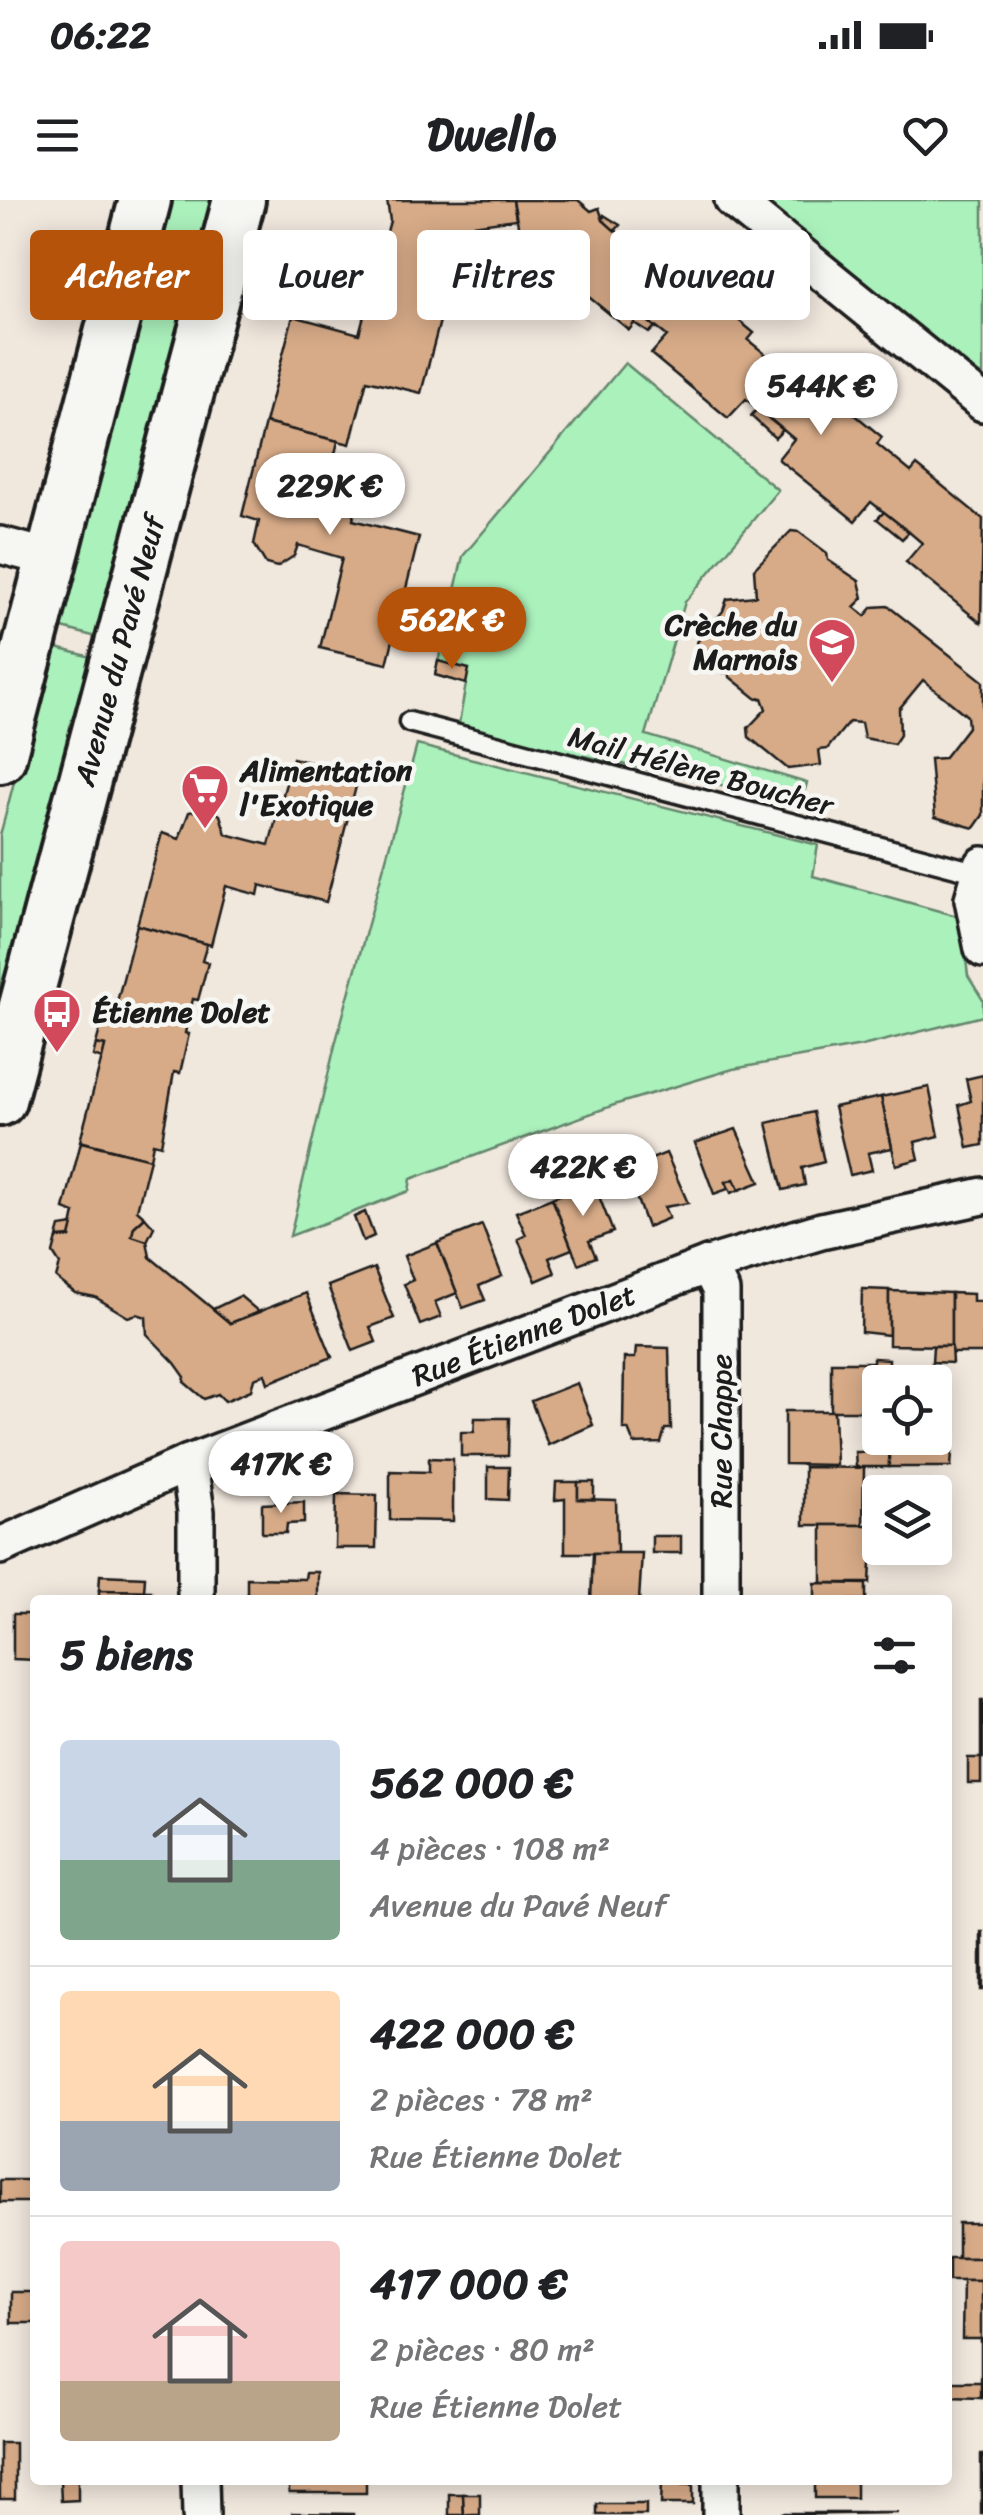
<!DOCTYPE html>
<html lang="fr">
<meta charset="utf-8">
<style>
body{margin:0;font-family:Sriracha,sans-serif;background:#f6f6f6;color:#202124;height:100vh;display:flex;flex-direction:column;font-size:38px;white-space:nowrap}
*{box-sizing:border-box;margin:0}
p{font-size:32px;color:#757577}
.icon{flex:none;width:55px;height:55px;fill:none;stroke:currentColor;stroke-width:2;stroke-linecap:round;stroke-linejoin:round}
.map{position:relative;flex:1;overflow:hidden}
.side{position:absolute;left:30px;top:1395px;width:922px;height:890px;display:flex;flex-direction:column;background:#fff;border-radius:10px;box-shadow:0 5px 25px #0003}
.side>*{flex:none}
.banner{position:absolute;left:30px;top:30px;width:925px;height:90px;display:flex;gap:20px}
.fabs{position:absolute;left:862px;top:1165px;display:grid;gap:20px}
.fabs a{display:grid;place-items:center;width:90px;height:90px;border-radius:10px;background:#fff;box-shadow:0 5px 25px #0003;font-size:50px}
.price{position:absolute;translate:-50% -85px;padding:0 22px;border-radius:35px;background:#fff;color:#222;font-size:32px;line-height:65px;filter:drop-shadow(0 2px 5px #0008)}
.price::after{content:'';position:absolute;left:50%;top:60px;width:30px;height:22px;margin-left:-15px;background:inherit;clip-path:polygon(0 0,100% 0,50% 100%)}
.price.selected{background:#b45309;color:#fff}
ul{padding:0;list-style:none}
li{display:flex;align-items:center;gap:30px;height:250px;padding:0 30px}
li+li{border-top:2px solid #e0e0e0}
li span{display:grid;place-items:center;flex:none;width:280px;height:200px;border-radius:10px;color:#555}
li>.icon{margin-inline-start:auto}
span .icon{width:120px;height:120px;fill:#fffc;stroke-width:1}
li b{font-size:42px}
h2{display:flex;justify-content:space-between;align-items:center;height:120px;padding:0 30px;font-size:42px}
.chip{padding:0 35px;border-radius:10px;background:#fff;box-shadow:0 5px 25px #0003;font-size:35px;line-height:90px}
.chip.selected{background:#b45309;color:#fff}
.status{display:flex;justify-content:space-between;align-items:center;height:70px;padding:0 50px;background:#fff;direction:ltr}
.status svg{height:28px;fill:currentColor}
header{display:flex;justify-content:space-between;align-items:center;height:130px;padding:0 30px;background:#fff;font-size:45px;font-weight:700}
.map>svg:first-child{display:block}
.green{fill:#abf1bc;stroke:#64866c;stroke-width:2.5}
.building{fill:#d7ab88;stroke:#1c1c1c;stroke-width:2.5}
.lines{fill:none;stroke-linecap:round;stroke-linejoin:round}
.service-casing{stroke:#1c1c1c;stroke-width:25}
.minor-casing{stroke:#1c1c1c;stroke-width:42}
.secondary-casing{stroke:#1c1c1c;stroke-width:58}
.service{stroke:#f6f6f2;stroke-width:18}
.minor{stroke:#f6f6f2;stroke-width:35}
.secondary{stroke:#f6f6f2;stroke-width:50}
.labels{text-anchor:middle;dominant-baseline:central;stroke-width:9;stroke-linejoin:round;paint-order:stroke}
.poi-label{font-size:30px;font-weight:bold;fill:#1c1c1c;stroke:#f6f6f2;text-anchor:start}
.street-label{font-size:30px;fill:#1c1c1c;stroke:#f6f6f2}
</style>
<div class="status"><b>06:22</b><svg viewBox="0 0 49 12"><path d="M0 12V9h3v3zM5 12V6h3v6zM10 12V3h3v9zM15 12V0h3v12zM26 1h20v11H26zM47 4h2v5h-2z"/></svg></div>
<header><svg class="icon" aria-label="menu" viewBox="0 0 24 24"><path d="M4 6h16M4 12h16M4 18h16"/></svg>Dwello<svg class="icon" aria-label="heart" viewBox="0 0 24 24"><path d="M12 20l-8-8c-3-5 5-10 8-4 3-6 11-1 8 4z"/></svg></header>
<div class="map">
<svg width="983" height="2315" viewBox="0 0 983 2315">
<rect width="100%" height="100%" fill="#f0e7dd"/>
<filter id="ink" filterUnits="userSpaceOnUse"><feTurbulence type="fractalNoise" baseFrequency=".01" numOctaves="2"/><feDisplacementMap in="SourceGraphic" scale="20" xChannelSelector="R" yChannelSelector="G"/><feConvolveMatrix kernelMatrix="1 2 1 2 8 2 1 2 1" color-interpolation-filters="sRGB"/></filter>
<g filter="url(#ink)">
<g class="green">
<polygon points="164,0 218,0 104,439 55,426"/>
<polygon points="761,0 983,0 983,177"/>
<polygon points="625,163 778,290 685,402 646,535 807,583 801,602 458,529 466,484 435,475 463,356"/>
<polygon points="49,446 99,459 0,846 0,636"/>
<polygon points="417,545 818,645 813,676 961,717 968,776 983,800 983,816 862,846 733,869 617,904 411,979 409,991 290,1036 336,841"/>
</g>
<g class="building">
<polygon points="387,0 513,0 516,19 465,26 421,193 367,180 350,244 265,223 293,116 359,134 371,89 377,91 382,76 375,74 390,21"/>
<polygon points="513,0 578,0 591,11 599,8 603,20 671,77 629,130 529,48 520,35"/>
<polygon points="604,15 620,25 615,31 603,20"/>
<polygon points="641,41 651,50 646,56 635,47"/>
<polygon points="671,77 696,98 702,90 754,133 748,140 784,169 790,161 882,237 877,244 911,272 917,265 983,319 981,423 906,362 922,343 909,332 871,302 855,321 778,259 794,239 746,199 728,218 651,154 667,136 640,115"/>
<polygon points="640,115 655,127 649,133 634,123"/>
<polygon points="757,209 783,230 775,238 751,216"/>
<polygon points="265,223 338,241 333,263 345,266 360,289 353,320 419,337 387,464 320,448 342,358 298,345 294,356 277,367 266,364 254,344 259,321 242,316"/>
<polygon points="884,312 909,332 902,339 877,319"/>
<polygon points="791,331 799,332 827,353 828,360 859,381 863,398 854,407 865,416 873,407 888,406 983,481 983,615 974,628 935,617 930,559 944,558 968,527 967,516 923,480 899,509 900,535 894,544 864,538 861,523 849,522 827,549 819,550 821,565 788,569 749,537 748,528 766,509 762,498 757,499 730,477 729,472 724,473 700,452 697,442 723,411 727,399 756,396 754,369"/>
<polygon points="438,461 469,469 466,484 435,475"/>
<polygon points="293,558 359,575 326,702 260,685 258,695 226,686 211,745 137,725 162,633 179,639 189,612 209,608 220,615 226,634 269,645"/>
<polygon points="137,725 207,744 202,761 208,763 198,800 193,799 185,833 189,834 180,873 174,872 161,945 153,943 150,959 80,941 105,846 96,844 103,818 112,821"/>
<polygon points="106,807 115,809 112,821 103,818"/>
<polygon points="96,844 105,846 102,859 93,856"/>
<polygon points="983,875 983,945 968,948 959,905 971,901 966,879"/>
<polygon points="929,887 939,936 915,942 919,959 896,965 881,897"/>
<polygon points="881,897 892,948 868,953 872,970 850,975 834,907"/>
<polygon points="813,912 824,962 802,968 805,985 783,990 767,923"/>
<polygon points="736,929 760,982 739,990 734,979 726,982 728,989 714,994 695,943"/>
<polygon points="81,942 150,959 137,1010 145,1017 134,1027 132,1036 147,1041 150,1057 230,1123 306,1093 332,1157 268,1183 265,1174 254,1178 251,1190 225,1201 218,1194 204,1199 184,1182 185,1177 175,1163 147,1134 146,1117 137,1114 128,1117 95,1097 75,1093 56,1078 60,1064 53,1053 57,1038 70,1037 75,1013 64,1009"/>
<polygon points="666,953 688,1003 664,1007 669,1018 647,1027 635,994 627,998 617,973"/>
<polygon points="734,979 739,990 731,993 726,982"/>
<polygon points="593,981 613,1032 589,1041 596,1057 578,1064 552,998"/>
<polygon points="552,998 572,1049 549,1058 555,1073 536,1081 518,1039 526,1035 516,1012"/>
<polygon points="365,1012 374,1036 363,1041 354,1017"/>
<polygon points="145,1017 154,1027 147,1041 132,1036 134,1027"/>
<polygon points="73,1025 70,1037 57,1038 60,1027"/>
<polygon points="482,1025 502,1076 479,1086 485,1100 463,1108 437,1043"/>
<polygon points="437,1043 457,1093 435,1102 441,1117 420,1125 404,1084 413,1080 404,1056"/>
<polygon points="374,1068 394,1118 370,1127 376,1142 353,1151 328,1086"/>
<polygon points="862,1089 889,1090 889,1135 861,1132"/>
<polygon points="889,1091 951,1093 951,1146 889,1145"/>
<polygon points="951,1093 973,1094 973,1101 983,1101 983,1153 951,1153"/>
<polygon points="240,1096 259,1112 230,1123 213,1109"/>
<polygon points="933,1146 951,1146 952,1163 932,1162"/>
<polygon points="636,1147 669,1148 671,1229 665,1229 661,1243 634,1244 628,1229 623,1229 624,1158 635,1158"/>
<polygon points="873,1158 889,1159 889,1182 880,1182 880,1205 872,1205 872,1211 831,1211 831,1162 873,1162"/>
<polygon points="577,1183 593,1225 548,1245 531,1201"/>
<polygon points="785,1211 834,1211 836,1265 785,1264"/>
<polygon points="475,1218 509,1218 508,1256 461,1256 461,1232 474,1232"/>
<polygon points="855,1252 889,1252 889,1267 856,1267"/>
<polygon points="889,1252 952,1252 951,1267 889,1267"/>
<polygon points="429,1258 453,1259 453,1321 390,1320 390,1271 429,1272"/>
<polygon points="488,1267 509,1267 508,1300 488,1299"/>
<polygon points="804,1267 864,1268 863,1325 804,1325"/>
<polygon points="556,1282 578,1282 578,1299 616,1300 617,1353 565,1353 565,1299 555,1300"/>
<rect x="578" y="1282" width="16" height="17"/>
<polygon points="336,1294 377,1295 376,1348 335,1348"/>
<polygon points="304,1302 304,1323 287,1324 286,1333 262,1333 262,1304"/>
<polygon points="822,1325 878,1325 877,1363 871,1363 870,1383 822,1383"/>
<rect x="652" y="1336" width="29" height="17"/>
<polygon points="593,1353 642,1353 639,1400 591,1400"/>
<polygon points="306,1372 318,1372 318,1400 247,1400 247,1378 305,1379"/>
<polygon points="100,1375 145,1377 144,1391 99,1390"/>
<polygon points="815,1383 866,1384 866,1400 815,1400"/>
<polygon points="99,1390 151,1391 151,1400 99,1400"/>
<polygon points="13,1414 35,1414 35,1460 13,1459"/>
<rect x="981" y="1500" width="2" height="58"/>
<rect x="968" y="1558" width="13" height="25"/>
<rect x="981" y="1732" width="2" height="58"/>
<rect x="0" y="1980" width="30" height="22"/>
<rect x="958" y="2023" width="23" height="35"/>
<rect x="949" y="2058" width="32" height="23"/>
<polygon points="963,2081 981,2081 981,2139 962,2139"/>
<rect x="11" y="2092" width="24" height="31"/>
<rect x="981" y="2139" width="2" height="59"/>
<polygon points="948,2182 981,2182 981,2198 948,2197"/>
<rect x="0" y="2243" width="15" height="56"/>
<rect x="981" y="2255" width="2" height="59"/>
<polygon points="60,2280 78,2280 78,2300 61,2301"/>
<rect x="289" y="2280" width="77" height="13"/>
<rect x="815" y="2280" width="41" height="18"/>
<polygon points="662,2284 693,2285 693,2304 661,2304"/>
<polygon points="449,2294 463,2294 464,2315 449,2315"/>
<polygon points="463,2294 480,2294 480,2315 464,2315"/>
<rect x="597" y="2304" width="49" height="11"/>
<polygon points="292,2313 353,2314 353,2315 292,2315"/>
<polygon points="782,2313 898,2313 782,2315"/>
</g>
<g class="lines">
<g class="service-casing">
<polyline id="service" points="409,522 979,673"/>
</g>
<g class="minor-casing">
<g id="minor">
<polyline points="733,0 983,203"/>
<polyline points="0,345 53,359"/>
<polyline points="983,665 973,699 983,749"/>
<polyline points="708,1065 721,1091 721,1400"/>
<polyline points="189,1263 196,1312 196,1400"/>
<path id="s1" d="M0,1346L189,1263L708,1065L821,1031L983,996"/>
<polyline points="200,2280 201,2315"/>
<polyline points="721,2280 721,2315"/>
</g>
</g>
<g class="secondary-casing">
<g id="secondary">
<polyline points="0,557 145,0"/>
<path id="s2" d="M0,900L239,0"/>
</g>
</g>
<use href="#service" class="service"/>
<use href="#minor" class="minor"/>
<use href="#secondary" class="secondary"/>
</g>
</g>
<defs>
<g id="school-pin" transform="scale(2.5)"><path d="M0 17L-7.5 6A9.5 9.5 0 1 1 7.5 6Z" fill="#d1495b" stroke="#f6f6f2"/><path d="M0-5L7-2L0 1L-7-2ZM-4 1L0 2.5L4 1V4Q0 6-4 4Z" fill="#fff"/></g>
<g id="supermarket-pin" transform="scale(2.5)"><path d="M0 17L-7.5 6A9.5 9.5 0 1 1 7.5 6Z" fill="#d1495b" stroke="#f6f6f2"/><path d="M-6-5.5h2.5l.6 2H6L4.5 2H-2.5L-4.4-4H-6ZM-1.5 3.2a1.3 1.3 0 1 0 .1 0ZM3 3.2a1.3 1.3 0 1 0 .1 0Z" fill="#fff"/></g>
<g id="bus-pin" transform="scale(2.5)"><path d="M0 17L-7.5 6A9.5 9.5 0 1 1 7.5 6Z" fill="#d1495b" stroke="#f6f6f2"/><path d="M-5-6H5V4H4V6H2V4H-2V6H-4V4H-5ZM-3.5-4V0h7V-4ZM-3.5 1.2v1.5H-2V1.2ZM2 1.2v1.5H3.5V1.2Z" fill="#fff"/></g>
</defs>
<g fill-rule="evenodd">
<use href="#school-pin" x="832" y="442"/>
<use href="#supermarket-pin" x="205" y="588"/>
<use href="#bus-pin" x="57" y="812"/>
</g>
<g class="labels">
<g class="poi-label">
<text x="797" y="425" text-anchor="end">Crèche du<tspan x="797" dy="34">Marnois</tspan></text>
<text x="240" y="571">Alimentation<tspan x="240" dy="34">l'Exotique</tspan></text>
<text x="92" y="812">Étienne Dolet</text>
</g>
<g class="street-label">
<text stroke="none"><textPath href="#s2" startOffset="465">Avenue du Pavé Neuf</textPath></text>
<text transform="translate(701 571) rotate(15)">Mail Hélène Boucher</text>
<text stroke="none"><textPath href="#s1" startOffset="565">Rue Étienne Dolet</textPath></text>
<text transform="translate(721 1231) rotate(-90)">Rue Chappe</text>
</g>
</g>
</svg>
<div class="fabs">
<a><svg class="icon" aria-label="locate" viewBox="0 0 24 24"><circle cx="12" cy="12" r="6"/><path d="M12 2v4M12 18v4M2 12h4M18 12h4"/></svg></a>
<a><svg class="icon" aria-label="layers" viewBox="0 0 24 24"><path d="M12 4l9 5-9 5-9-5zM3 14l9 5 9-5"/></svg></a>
</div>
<b class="price" style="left:821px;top:238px">544K €</b>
<b class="price" style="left:330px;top:338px">229K €</b>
<b class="price selected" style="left:452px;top:472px">562K €</b>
<b class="price" style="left:583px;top:1019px">422K €</b>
<b class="price" style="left:281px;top:1316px">417K €</b>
<div class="banner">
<a class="chip selected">Acheter</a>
<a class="chip">Louer</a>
<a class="chip">Filtres</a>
<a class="chip">Nouveau</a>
</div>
<section class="side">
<h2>5 biens<svg class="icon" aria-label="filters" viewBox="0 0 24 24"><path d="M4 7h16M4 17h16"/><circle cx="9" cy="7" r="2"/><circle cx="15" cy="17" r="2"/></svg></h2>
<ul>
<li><span style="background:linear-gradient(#c9d6e8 60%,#7fa58c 0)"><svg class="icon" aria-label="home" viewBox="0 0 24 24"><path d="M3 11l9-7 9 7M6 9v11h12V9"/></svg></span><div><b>562 000 €</b><p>4 pièces · 108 m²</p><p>Avenue du Pavé Neuf</p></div></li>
<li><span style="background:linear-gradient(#ffd9b3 65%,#9aa5b1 0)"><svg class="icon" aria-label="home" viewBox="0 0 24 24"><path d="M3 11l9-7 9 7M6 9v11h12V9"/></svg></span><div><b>422 000 €</b><p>2 pièces · 78 m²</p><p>Rue Étienne Dolet</p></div></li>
<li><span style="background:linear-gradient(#f6c9c9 70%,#b9a48a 0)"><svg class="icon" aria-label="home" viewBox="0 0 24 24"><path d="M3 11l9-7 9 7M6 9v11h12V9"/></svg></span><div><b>417 000 €</b><p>2 pièces · 80 m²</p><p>Rue Étienne Dolet</p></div></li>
</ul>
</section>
</div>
